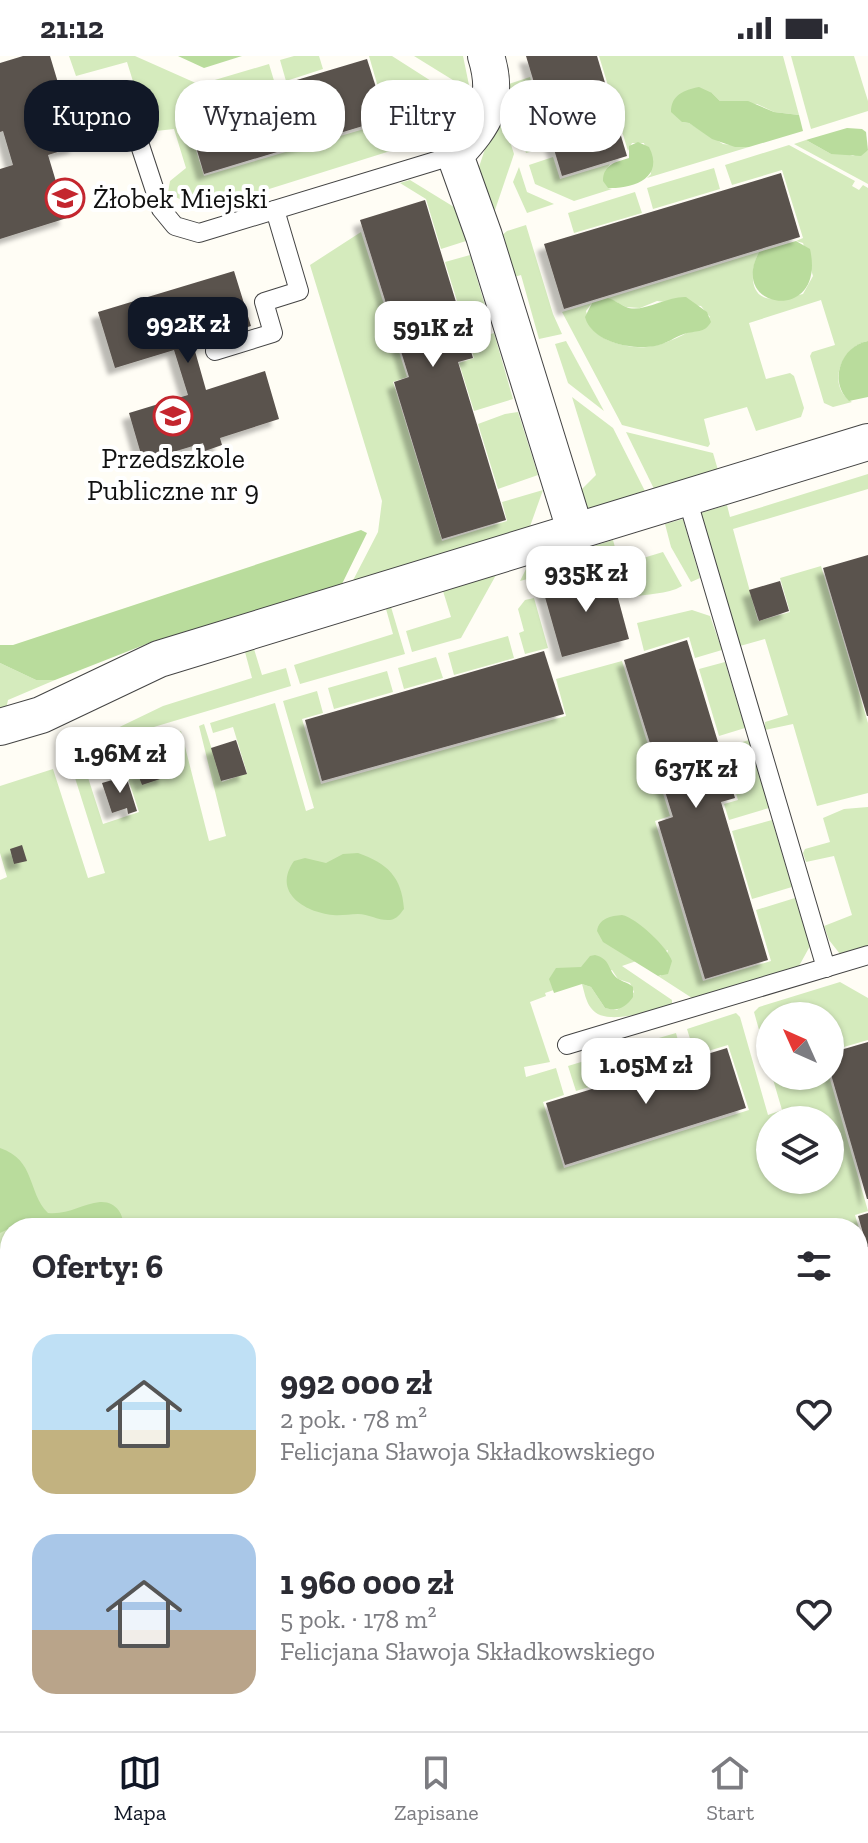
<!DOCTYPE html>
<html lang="pl">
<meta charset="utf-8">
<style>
body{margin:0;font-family:"Zilla Slab",serif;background:#f2f2f3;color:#2b2b33;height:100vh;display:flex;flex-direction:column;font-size:30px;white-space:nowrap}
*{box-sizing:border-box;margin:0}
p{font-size:26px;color:#7c7c81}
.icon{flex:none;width:44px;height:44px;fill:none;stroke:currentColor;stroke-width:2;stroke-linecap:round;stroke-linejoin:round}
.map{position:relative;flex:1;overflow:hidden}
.panel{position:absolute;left:0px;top:1162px;width:868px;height:514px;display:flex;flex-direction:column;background:#fff;border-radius:32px 32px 0 0;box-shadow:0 2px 6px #0004}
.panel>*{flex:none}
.top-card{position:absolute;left:24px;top:24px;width:820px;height:72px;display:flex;gap:16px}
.needle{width:52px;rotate:315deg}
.buttons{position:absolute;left:756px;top:946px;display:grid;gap:16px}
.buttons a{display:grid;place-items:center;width:88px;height:88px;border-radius:50%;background:#fff;box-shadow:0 2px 6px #0004;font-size:40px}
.price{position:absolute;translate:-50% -68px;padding:0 18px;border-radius:16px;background:#fff;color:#222;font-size:26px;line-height:52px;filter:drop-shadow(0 2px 4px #0008)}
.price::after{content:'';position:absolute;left:50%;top:48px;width:24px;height:18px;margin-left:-12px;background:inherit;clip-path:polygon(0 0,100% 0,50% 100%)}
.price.selected{background:#111827;color:#fff}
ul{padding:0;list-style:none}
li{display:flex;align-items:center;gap:24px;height:200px;padding:0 32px}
li span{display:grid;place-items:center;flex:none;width:224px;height:160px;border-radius:24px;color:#555}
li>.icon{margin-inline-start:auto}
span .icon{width:96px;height:96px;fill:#fffc;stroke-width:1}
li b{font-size:34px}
h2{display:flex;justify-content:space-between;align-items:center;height:96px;padding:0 32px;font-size:34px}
.tag{padding:0 28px;border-radius:32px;background:#fff;box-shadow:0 2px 6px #0004;font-size:28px;line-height:72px}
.tag.selected{background:#111827;color:#fff}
.status{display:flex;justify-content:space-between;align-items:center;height:56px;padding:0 40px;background:#fff;direction:ltr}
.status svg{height:22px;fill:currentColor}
.menu{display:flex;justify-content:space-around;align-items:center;height:112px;border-top:2px solid #e1e1e2;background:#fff;font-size:22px;color:#7c7c81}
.menu a{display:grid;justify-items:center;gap:4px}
.menu .selected{color:#111827}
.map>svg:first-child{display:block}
.green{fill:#d5ebbd;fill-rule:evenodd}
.forest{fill:#b9dc9c}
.building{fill:#5a524d;filter:url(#shadow)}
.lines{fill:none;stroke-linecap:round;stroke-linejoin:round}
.service-casing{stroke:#444;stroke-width:20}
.minor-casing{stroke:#444;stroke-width:38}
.service{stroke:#fff;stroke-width:18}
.minor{stroke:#fff;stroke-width:36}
.labels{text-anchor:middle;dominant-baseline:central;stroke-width:8;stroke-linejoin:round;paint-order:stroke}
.poi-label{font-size:28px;fill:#111;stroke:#fff;text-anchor:start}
</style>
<div class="status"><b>21:12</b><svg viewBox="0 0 49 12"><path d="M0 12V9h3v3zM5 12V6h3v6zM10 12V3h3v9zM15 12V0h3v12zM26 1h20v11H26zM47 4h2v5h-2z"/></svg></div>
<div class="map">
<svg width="868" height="1675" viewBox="0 0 868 1675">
<defs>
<filter id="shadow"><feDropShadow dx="-7" dy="7" stdDeviation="2" flood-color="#0004"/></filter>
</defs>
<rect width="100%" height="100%" fill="#fffdf5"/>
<g class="green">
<polygon points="69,0 135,0 198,28 204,50 184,56 204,120 388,66 369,0 392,0 464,46 445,71 419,86 234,144 229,156 195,151 168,137 170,125 186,112 174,73 156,75 145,64 127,6 76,20"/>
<polygon points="294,0 319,0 323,13 286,25 280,4"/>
<polygon points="414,0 463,0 470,34 469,34"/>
<polygon points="599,0 783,0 799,59 774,56 757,48 727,46 720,45 712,37 682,66 689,67 723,88 749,91 647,122 651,118 644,87 632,87 628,95"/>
<polygon points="791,0 854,0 868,45 868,55 811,73"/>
<polygon points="269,8 275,28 215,46 208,26"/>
<polygon points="530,21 550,90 526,97 506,29"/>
<polygon points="499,51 514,98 494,157 477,117"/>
<polygon points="806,84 831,98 847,98 853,100 868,94 868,128 794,88"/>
<path d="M789,89L855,125L852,130L859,134L863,129L868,132V285C842,290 825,330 852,346L833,351L824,347L810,300L812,296L835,289L821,244L749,267L766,323L790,317L794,320L804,352L801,361L756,375L747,351L704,363L710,388L708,391L622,369L562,256L592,247L586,255C588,262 588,269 592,273C606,288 634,294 653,290C673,286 694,274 710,261L701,250L657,245L640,252L626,251L608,242L759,196C751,211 747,241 771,243C781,244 793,240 803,238L813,220L803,187L796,185L803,182L782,114L732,129L725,109Z"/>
<polygon points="553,101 560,123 610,108 605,115 608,132 612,133 574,145 535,128 529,109"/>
<polygon points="519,111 527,136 554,148 527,157 513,126"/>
<polygon points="714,112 720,133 653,153 647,132"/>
<polygon points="410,124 454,151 466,185 441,193 426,143 400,127"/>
<polygon points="635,136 642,157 574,177 568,157"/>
<polygon points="526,169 553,258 562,278 539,283 521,219 507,223 495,185 507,175"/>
<polygon points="361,176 407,321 393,326 442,485 507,465 502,446 543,434 528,476 347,536 378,476 382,445 310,209"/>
<polygon points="470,199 489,263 465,271 445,206"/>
<polygon points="494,277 513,343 474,355 459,307 474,302 469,285"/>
<polygon points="566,285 604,355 568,327 555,288"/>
<polygon points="572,341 613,372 649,443 586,458 579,436 596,419"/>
<polygon points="518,356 538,419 498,433 478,368 505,358"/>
<polygon points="626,376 713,397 720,421 658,441"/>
<polygon points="868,418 868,433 733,473 758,565 790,556 780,522 821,510 868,667 868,737 817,750 793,668 765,674 765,666 788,659 765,583 740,590 701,457 727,449 730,461"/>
<polygon points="683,463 700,522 691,526 671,491 665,468"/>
<polygon points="613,484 617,499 582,508 577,505 557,510 554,516 520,525 527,511"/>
<path d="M663,496L682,530C667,539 646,537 630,542L620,509Z"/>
<polygon points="496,519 461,582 412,596 406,575 451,561 443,535"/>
<polygon points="534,542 548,592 525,598 519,577 524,575 518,553 525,544"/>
<polygon points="391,551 405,598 300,628 294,609 393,578 386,553"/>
<polygon points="692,554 710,560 722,594 695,602 689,581 644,595 637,567"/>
<polygon points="508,580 514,602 454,619 448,597"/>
<polygon points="254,593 262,619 286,612 291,630 107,685 105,678 163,650 252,622 245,596"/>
<polygon points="436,601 443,622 404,633 398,612"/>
<path d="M622,605L670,760L655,765L703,925L771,905L756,854L795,842L810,890L799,910L692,942L658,920H661L668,894L622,910L672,944V948C652,954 605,972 591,952C586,946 584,935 582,928L591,931L605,952L617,954L634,936L630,927L618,923L612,914L545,937L546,940L530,946L550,1006L524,1011L526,1021L556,1012L564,1039L543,1046L564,1112L749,1054L728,989L695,999L687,973L736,957L740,961L768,1059L782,1054L772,1020H829L868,1155L855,1159L868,1203V1305L858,1308V1172H10V1666H858V1482L868,1479V1675H0V824L7,821L0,797V730L53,713L88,822L105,817L70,706L82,703L103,768L139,756L118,692L181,675L209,785L226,780L199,670L204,668L222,726L247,717L233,671L213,677L210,667L275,647L306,755L314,752L283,645L317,635L323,657L302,663L321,728L566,660L556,623ZM770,1064H830V1124H770Z"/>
<polygon points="725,606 745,672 719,680 699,613"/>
<polygon points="0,607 36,624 55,624 8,644 5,657 0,658"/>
<polygon points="387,615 393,636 334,653 328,632"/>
<polygon points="749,684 769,752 729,764 724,748 738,744 722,692"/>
<polygon points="868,751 868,890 840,898 829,884 824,870 852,859 834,800 806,806 803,797 805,793 830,786 823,762 844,753"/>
<polygon points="772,764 792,831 752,843 732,775"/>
<polygon points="840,926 868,942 868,984 830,995 830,960 770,960 770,1013 754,956 759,951"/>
<polygon points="676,977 683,1002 646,1014 638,988"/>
<polygon points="627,992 635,1017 576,1035 568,1010"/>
</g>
<g class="forest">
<polygon points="178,0 242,0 204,12"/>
<path d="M699,31L712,37L720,45H748L774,56L799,59L803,75L749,91H735L712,83L689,67L682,66L671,56C671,39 684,34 699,31Z"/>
<polygon points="847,72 862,73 866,76 868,94 861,100 831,98 806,84"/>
<path d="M638,86L649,91C665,122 633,133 608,132L603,125C603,108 616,106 629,102V90Z"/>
<path d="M796,185L810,193C827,268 727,255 759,196Z"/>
<path d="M686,241L707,256L711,266C704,278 696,274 684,278C675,281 666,288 655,290C633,294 592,287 585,261L592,247L608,242C615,244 619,248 626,251C641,258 667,240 686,241Z"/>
<path d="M868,285V341L849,345C828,325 841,290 868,285Z"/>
<polygon points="361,474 367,477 340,532 154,585 55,624 36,624 0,607 0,589 13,589"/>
<path d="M358,797C387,807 402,821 404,853C400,858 397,863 390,864C379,865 369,858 358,858C349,858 341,860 333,859C304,856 272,836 294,805L305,802L326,807L343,798Z"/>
<path d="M622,859C637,862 667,891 672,905L668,918L658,920L603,886L597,875C599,862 611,860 622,859Z"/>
<path d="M595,899C609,903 607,909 614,919C618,925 628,926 633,931V941C626,951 618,956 605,952L591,931L582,928L554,937L549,923L556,912L581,911L590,900Z"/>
<path d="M0,1092C36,1104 27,1136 48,1157C68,1159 82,1148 100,1146C116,1145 125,1159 123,1172H10L0,1177Z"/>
<polygon points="0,1478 10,1486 10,1522 0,1529"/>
<polygon points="868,1548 868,1598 858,1605 858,1552"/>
</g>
<g class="building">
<polygon points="23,0 50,0 77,90 48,99 67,162 0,183 0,113 13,109 3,75 0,76 0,7"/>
<polygon points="526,0 597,0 627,100 562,120"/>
<polygon points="367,3 386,63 204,118 186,57"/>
<polygon points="781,117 800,181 564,253 544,188"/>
<polygon points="425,144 473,302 458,306 506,464 442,483 394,326 409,321 360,164"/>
<polygon points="234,215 251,270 193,288 206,334 265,315 279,363 220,382 222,389 205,395 203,387 143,405 129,357 188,339 174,294 115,312 98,256"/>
<polygon points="868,499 868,660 867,660 823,512"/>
<polygon points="611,516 629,583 562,601 543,534"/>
<polygon points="780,525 789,555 759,565 749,534"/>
<polygon points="687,584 735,742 721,746 768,904 705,923 658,766 673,761 624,604"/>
<polygon points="544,595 564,658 322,725 305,664"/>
<polygon points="236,684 247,718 221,725 211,692"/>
<polygon points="162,708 166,721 142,729 137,716"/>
<polygon points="126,720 137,755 128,758 127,752 112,757 102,727"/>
<polygon points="22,789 27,805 14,808 10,793"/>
<polygon points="868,986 868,1143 867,1143 830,1015 830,997"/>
<polygon points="727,992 746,1052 565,1109 546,1047"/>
<polygon points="868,1157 868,1191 867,1191 858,1160"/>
<polygon points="868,1410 868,1476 858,1479 858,1413"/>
</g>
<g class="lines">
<g class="service-casing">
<g id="service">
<polyline points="127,50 161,153 175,170 199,177 455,99"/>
<polyline points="215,295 273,277 264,246 299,235 275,154"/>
<polyline points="687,442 826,912"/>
<polyline points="567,989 868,899"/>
<polyline points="861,1366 868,1364"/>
</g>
</g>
<g class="minor-casing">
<g id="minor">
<path d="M486,0C500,44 485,67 455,99L484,180L576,477"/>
<polyline points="0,671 41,659 159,603 868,386"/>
</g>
</g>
<use href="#service" class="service"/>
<use href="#minor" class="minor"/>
</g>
<defs>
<g id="school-ring" transform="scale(2)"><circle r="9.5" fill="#fff" stroke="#c4262e" stroke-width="1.5"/><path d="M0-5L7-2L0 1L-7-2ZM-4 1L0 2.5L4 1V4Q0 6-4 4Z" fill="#c4262e"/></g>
</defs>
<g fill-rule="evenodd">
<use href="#school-ring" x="65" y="142"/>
<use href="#school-ring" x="173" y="360"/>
</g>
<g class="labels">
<g class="poi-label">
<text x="93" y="142">Żłobek Miejski</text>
<text x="173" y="402" text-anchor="middle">Przedszkole<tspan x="173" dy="32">Publiczne nr 9</tspan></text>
</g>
</g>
</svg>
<div class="buttons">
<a><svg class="needle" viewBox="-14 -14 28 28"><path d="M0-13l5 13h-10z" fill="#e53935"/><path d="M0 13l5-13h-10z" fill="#7c7c81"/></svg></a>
<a><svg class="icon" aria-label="layers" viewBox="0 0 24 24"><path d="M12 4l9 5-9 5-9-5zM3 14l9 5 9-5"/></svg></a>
</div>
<b class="price selected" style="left:188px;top:309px">992K zł</b>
<b class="price" style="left:433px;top:313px">591K zł</b>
<b class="price" style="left:586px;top:558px">935K zł</b>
<b class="price" style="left:120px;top:739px">1.96M zł</b>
<b class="price" style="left:696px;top:754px">637K zł</b>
<b class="price" style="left:646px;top:1050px">1.05M zł</b>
<div class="top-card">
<a class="tag selected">Kupno</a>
<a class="tag">Wynajem</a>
<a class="tag">Filtry</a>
<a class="tag">Nowe</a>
</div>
<section class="panel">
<h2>Oferty: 6<svg class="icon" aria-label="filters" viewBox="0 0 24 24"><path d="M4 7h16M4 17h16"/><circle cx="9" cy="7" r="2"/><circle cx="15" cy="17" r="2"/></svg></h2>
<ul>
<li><span style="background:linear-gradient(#bfe0f5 60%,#c2b280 0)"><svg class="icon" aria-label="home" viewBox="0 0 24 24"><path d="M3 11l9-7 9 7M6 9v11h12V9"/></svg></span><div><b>992 000 zł</b><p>2 pok. · 78 m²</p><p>Felicjana Sławoja Składkowskiego</p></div><svg class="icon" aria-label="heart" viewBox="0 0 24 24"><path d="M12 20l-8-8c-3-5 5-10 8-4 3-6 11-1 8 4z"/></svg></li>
<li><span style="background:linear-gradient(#a9c7e8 60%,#b9a48a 0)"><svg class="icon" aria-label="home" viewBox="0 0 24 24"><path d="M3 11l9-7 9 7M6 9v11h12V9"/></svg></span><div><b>1 960 000 zł</b><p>5 pok. · 178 m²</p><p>Felicjana Sławoja Składkowskiego</p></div><svg class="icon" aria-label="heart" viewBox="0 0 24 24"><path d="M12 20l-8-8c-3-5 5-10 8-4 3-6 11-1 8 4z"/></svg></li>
</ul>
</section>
</div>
<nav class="menu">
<a class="selected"><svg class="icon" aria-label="map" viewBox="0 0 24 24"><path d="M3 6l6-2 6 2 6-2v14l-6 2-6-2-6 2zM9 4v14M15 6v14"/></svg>Mapa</a>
<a><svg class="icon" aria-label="saved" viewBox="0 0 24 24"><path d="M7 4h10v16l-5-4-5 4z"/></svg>Zapisane</a>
<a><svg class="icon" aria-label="home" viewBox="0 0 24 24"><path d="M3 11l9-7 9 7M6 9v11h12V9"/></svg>Start</a>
</nav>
